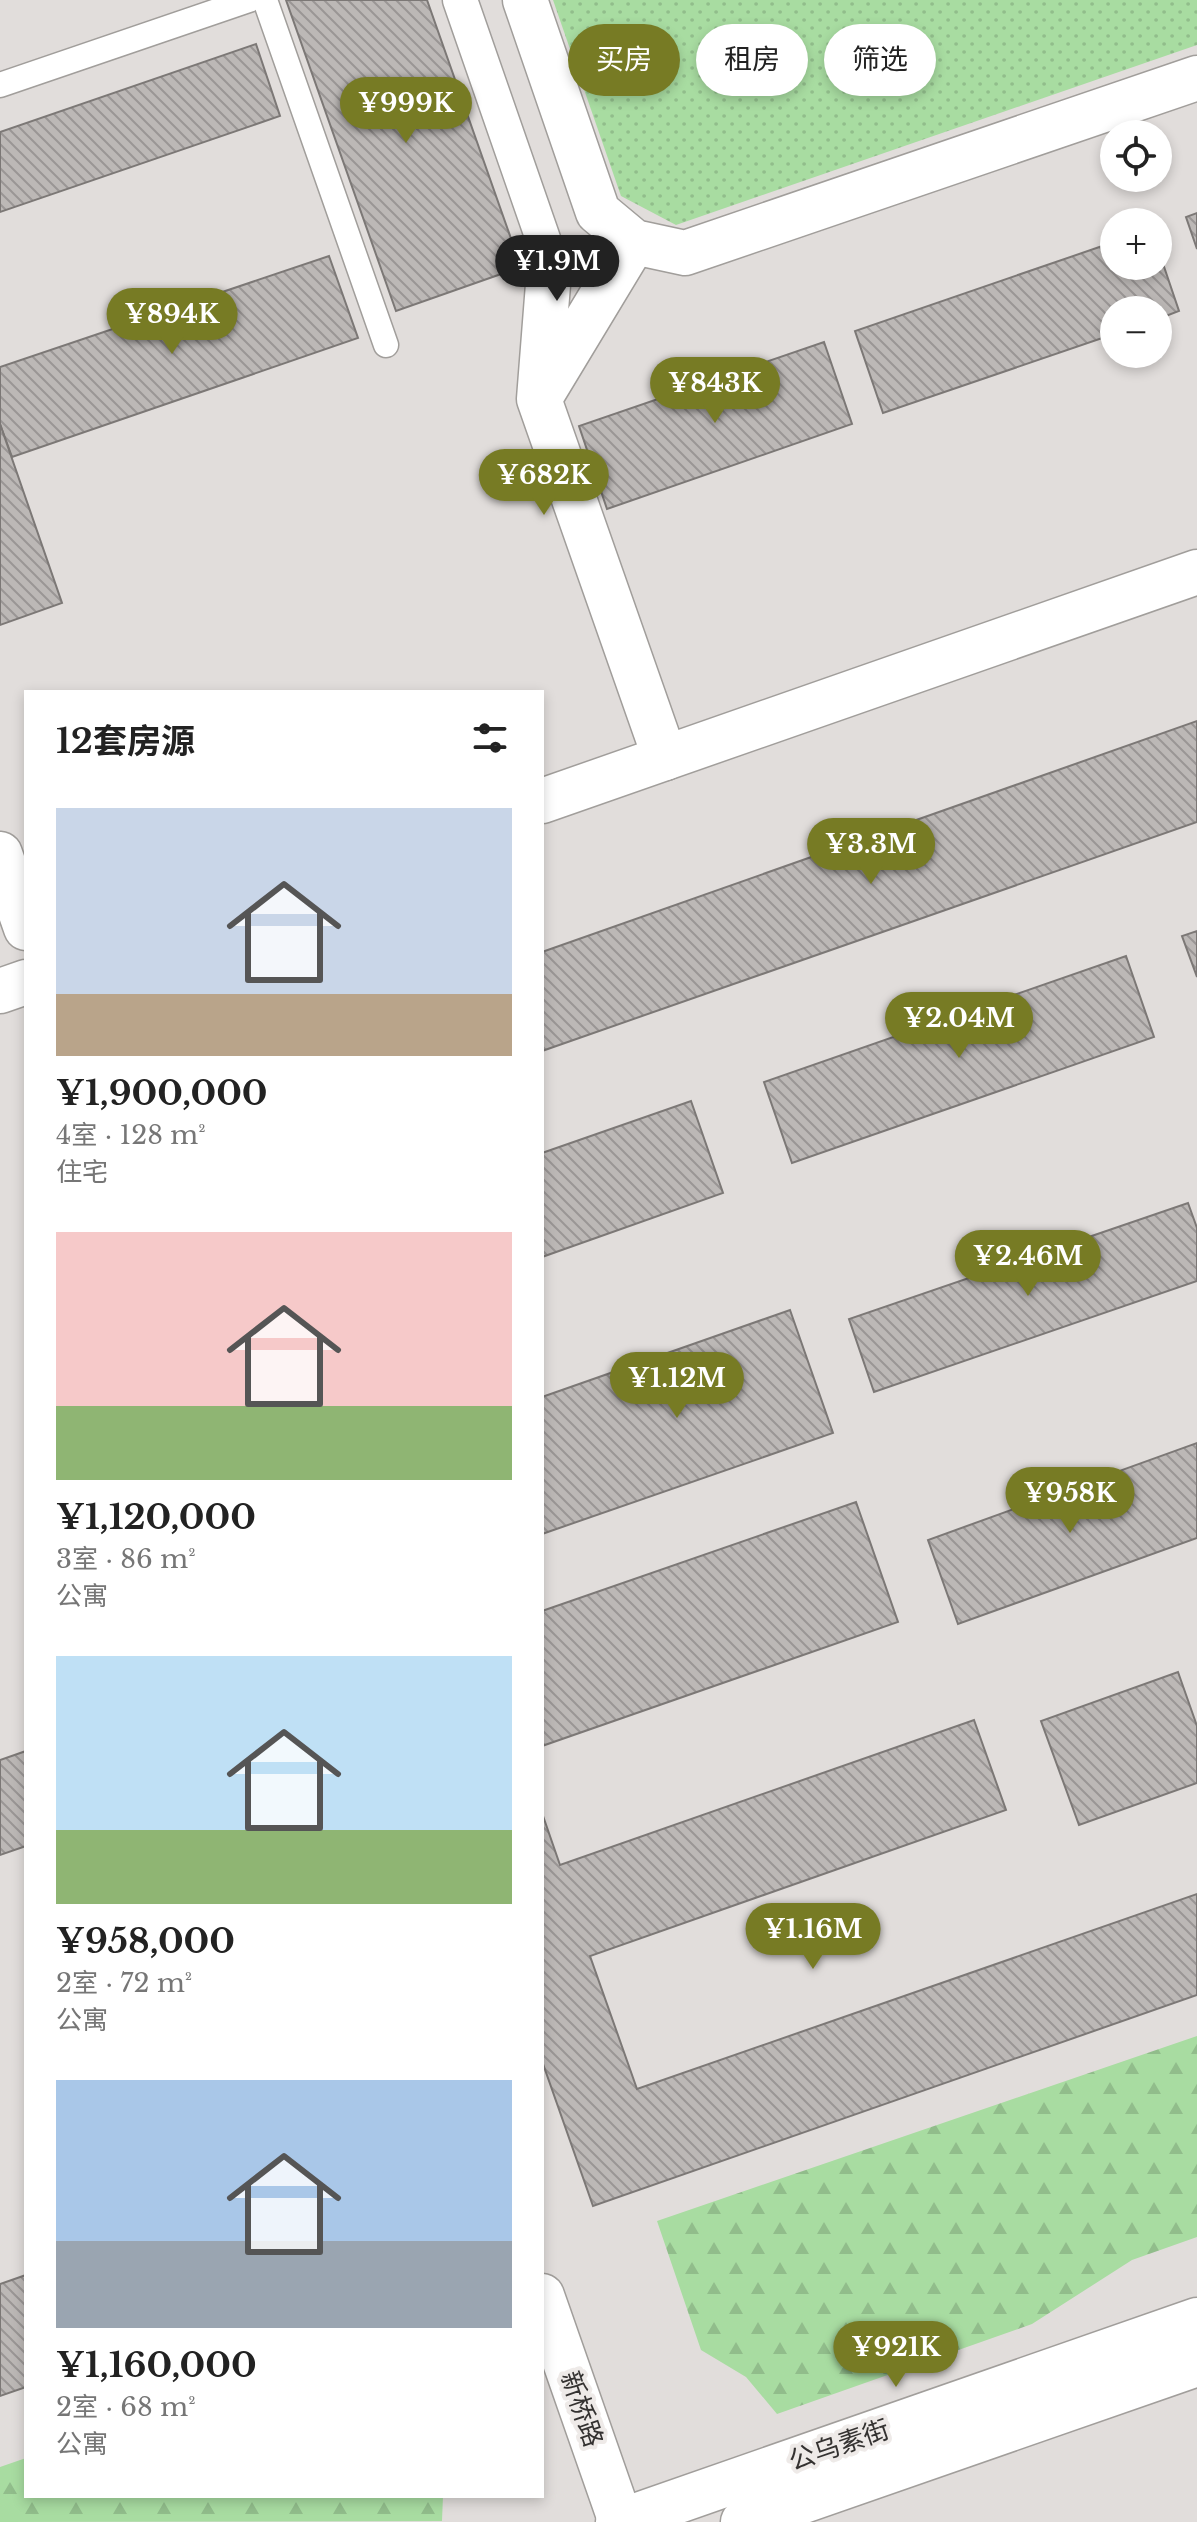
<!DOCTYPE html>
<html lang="zh">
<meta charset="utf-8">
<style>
body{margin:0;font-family:"Libre Baskerville","Noto Sans SC",serif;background:#f2f2f2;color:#222;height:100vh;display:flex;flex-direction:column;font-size:30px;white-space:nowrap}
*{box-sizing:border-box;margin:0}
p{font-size:26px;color:#767676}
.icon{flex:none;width:44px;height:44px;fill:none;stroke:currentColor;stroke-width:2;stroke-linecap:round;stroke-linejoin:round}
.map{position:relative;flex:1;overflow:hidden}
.details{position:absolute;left:24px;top:690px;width:520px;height:1808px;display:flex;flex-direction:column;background:#fff;border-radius:0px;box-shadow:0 4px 12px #0003}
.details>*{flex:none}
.banner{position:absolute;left:568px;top:24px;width:508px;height:72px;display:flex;gap:16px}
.controls{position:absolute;left:1100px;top:120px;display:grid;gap:16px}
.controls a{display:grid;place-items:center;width:72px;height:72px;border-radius:50%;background:#fff;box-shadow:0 4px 12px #0003;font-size:40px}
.price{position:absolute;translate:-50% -68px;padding:0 18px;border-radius:28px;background:#777b24;color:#fff;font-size:26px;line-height:52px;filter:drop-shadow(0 2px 4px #0008)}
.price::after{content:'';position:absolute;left:50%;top:48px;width:24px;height:18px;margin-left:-12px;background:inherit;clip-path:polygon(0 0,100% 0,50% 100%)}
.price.current{background:#222;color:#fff}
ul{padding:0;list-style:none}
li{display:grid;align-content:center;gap:16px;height:424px;padding:0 32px}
li span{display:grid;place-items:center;height:248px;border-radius:0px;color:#555}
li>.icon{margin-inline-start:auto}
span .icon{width:144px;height:144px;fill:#fffc;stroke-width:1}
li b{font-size:34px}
h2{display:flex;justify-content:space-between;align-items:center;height:96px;padding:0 32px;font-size:34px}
.chip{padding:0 28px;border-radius:36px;background:#fff;box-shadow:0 4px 12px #0003;font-size:28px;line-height:72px}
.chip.current{background:#777b24;color:#fff}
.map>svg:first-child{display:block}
.forest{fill:url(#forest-firs)}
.park{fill:url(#park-dots)}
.building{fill:url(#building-back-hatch);stroke:#7c7876;stroke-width:2}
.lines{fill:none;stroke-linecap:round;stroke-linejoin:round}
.service-casing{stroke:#a19e9b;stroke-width:27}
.pedestrian-casing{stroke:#a19e9b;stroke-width:37}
.minor-casing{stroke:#a19e9b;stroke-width:47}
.tertiary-casing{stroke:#a19e9b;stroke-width:47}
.secondary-casing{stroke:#a19e9b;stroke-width:47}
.service{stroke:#fff;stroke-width:24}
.pedestrian{stroke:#fff;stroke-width:34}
.minor{stroke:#fff;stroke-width:44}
.tertiary{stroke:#fff;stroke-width:44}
.secondary{stroke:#fff;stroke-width:44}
.labels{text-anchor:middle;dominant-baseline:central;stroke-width:8;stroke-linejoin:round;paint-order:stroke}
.street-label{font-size:26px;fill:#343231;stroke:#eeeae8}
</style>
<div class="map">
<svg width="1197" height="2522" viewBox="0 0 1197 2522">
<defs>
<pattern id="forest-firs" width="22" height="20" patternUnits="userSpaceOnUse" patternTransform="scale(2)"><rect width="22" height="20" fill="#a8dca1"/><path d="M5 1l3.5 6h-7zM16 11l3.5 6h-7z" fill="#91bd8b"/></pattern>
<pattern id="park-dots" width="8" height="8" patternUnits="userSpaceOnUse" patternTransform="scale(2)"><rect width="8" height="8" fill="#a8dca1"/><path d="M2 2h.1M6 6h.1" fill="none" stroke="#91bd8b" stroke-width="1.8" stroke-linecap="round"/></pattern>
<pattern id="building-back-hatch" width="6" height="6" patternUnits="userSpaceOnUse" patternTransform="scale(2)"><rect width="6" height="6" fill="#bcb8b6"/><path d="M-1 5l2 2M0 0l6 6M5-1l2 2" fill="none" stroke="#9a9695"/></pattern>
</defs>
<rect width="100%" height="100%" fill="#e1dddb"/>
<g class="forest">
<polygon points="1197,2036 1197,2237 1132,2260 1032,2324 777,2414 746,2377 701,2350 657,2221"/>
<polygon points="26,2458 26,2496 443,2496 442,2521 0,2522 0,2467"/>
</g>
<polygon class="park" points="553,0 1197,0 1197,45 676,225 621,196"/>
<g class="building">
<polygon points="286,0 427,0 521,267 396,311"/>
<polygon points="256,44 280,116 0,212 0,132"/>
<polygon points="1197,213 1197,249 1186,217"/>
<polygon points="1114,242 1114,266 1158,266 1158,249 1179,311 1158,319 1158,310 1114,310 1114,334 883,413 855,331"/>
<polygon points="329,256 358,338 12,457 0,424 0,367"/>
<polygon points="824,342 852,424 607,509 579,426"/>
<polygon points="0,424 62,603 0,625"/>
<polygon points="1197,721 1197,822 542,1051 542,952"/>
<polygon points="1197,931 1197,977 1182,936"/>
<polygon points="1126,956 1154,1037 792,1163 764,1082"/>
<polygon points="691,1101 723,1193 542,1257 542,1153"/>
<polygon points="1188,1203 1197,1228 1197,1281 874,1392 849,1319"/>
<polygon points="790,1310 833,1433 542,1534 542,1397"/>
<polygon points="1197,1443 1197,1538 958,1624 928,1540"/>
<polygon points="856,1502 898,1622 542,1746 542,1611"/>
<polygon points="1178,1672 1197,1726 1197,1783 1079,1825 1041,1721"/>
<polygon points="974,1720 1006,1810 590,1956 637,2089 1197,1894 1197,1995 593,2206 542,2061 542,1813 560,1865"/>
<polygon points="26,1751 26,1846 0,1855 0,1760"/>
<polygon points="26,2275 26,2387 0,2396 0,2284"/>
</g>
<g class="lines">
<g class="service-casing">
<g id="service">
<polyline points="265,0 386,345"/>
<polyline points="0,85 249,0"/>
</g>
</g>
<g class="pedestrian-casing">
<polyline id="pedestrian" points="460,0 550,259"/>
</g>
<g class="minor-casing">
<g id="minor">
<polyline points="525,0 598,212 634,242 685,253 1197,78"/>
<polyline points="550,259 539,399 665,758"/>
<polyline points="544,391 634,242"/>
<polyline points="0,854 26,928"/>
<polyline points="542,2296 621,2522"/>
</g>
</g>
<g class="tertiary-casing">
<g id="tertiary">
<polyline points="542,801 1197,572"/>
<polyline points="0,991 26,982"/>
</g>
</g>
<g class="secondary-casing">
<g id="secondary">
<polyline points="618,2522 1197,2320"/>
<polyline points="743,2522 1197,2364"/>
</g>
</g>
<use href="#service" class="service"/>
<use href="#pedestrian" class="pedestrian"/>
<use href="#minor" class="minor"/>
<use href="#tertiary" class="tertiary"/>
<use href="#secondary" class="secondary"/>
</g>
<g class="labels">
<g class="street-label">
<text transform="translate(582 2409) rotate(71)">新桥路</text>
<text transform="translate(839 2445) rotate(-19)">公乌素街</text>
</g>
</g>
</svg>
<div class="controls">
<a><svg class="icon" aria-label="locate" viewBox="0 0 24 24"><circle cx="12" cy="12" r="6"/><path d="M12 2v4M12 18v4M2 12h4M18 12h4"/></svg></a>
<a>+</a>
<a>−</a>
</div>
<b class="price" style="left:406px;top:145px">¥999K</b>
<b class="price current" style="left:557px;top:303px">¥1.9M</b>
<b class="price" style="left:172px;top:356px">¥894K</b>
<b class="price" style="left:715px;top:425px">¥843K</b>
<b class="price" style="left:544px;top:517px">¥682K</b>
<b class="price" style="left:871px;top:886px">¥3.3M</b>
<b class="price" style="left:959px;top:1060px">¥2.04M</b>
<b class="price" style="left:1028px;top:1298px">¥2.46M</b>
<b class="price" style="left:677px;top:1420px">¥1.12M</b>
<b class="price" style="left:1070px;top:1535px">¥958K</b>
<b class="price" style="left:813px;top:1971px">¥1.16M</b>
<b class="price" style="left:896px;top:2389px">¥921K</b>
<div class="banner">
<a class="chip current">买房</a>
<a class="chip">租房</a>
<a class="chip">筛选</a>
</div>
<section class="details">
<h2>12套房源<svg class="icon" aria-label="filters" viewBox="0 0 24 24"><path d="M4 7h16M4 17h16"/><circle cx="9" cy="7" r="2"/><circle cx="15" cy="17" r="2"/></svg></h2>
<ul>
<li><span style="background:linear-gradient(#c9d6e8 75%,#b9a48a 0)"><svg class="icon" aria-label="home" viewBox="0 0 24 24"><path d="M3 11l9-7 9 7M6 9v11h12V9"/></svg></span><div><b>¥1,900,000</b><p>4室 · 128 m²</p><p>住宅</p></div></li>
<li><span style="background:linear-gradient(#f6c9c9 70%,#8fb573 0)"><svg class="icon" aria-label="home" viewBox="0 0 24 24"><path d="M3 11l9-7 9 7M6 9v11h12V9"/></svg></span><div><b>¥1,120,000</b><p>3室 · 86 m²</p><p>公寓</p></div></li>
<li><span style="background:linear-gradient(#bfe0f5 70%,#8fb573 0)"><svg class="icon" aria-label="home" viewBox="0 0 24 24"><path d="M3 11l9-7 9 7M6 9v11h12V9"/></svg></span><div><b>¥958,000</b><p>2室 · 72 m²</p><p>公寓</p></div></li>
<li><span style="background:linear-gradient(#a9c7e8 65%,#9aa5b1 0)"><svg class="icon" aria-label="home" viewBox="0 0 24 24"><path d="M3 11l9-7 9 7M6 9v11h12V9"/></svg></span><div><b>¥1,160,000</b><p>2室 · 68 m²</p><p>公寓</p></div></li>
</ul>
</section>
</div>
